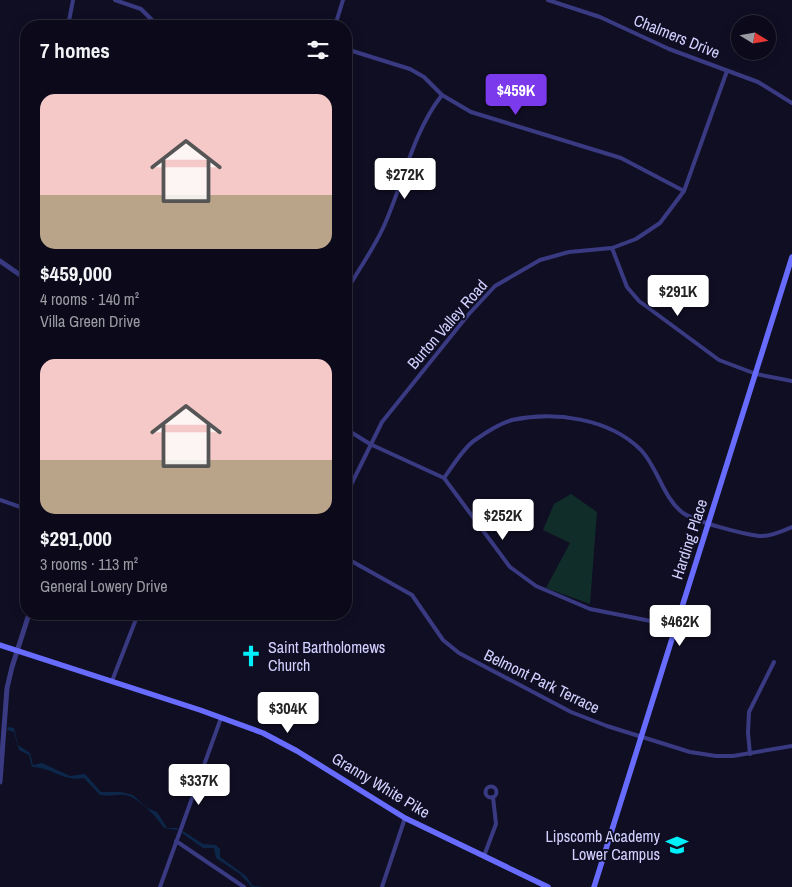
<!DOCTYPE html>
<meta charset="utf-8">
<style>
body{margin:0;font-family:"Archivo Narrow",sans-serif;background:#151323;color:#f1f3f6;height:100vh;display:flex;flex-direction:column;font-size:19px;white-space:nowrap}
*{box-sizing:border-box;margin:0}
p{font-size:16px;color:#9a9aa2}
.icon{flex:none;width:28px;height:28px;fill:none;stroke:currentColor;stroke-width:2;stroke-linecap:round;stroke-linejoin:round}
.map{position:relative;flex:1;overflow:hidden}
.panel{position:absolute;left:20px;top:20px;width:332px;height:600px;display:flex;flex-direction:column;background:#0c0a1a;border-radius:20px;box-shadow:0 2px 12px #0003,0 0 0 1px #2c2b39}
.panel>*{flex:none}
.needle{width:32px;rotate:101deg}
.controls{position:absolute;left:731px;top:15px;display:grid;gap:10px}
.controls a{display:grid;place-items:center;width:45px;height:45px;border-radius:50%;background:#0c0a1a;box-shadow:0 2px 12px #0003,0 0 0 1px #2c2b39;font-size:25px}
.price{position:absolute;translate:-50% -42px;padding:0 11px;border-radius:5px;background:#fff;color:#222;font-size:16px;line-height:32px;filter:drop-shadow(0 1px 2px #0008)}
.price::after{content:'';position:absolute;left:50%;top:30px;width:15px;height:11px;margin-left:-8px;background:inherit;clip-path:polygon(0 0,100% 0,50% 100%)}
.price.current{background:#7c3aed;color:#fff}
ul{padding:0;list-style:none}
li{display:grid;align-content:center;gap:10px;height:265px;padding:0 20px}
li span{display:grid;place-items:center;height:155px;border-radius:15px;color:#555}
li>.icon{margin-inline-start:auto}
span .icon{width:90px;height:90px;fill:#fffc;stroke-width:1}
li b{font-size:21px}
h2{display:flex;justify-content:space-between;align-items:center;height:60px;padding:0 20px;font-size:21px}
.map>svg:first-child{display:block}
.green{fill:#112d2a}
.water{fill:#0c2749}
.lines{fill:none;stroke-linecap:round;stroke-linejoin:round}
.minor{stroke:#393a82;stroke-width:4}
.tertiary{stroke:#393a82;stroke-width:5}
.secondary{stroke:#676cff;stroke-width:5.5}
.labels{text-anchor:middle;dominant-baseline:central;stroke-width:4;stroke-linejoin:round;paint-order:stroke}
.street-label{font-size:16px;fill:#d3d0ff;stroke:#100e23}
.poi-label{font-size:16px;fill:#d3d0ff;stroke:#100e23;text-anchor:start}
</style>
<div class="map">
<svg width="792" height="887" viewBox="0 0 792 887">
<rect width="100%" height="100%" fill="#100e23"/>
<polygon class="green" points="571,494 597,512 590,604 546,588 570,543 543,530 554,504"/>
<g class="water">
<path d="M8,727L14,728L18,745L30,753L33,765L42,763L70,776L85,774L101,792H121L133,795L147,808L157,812L167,828H178L177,830L164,828C157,817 138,797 125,795C117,794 109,797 100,795L84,778C63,782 54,768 32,767L29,755L19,750L14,732L7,730Z"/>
<polygon points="183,831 203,844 216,845 220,849 220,857 246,876 253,886 263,887 252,887 240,874 216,858 214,848 203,848 182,833"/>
</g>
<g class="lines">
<g class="minor">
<polyline points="115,0 141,9 158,26"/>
<polyline points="548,0 600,17 669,49 758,82 792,103"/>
<polyline points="68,26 73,0"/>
<polyline points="335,26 343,0"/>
<polyline points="346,49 410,69 424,77 442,95 471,112 621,158 684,191"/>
<polyline points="24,153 26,122"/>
<polyline points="612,248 627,287 639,301 719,360 756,374 792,381"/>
<path d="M346,292C358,270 373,250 383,228C403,185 412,133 442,95"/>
<polyline points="346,429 370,444 444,478 510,567 536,586 590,609 676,626"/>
<path d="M444,478C453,466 463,448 475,440C485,433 501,423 512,420C554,411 609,418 641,450C658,468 663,498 683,513C696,522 743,534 759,536C769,537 783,531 792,527"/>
<polyline points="346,495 382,422 468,315 495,286 540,260 569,252 612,248 636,239 660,223 684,191 727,71"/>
<polyline points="0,500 26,509"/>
<polyline points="346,558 412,595 443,640 459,653 571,712 607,726 690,752 716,756 733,756 792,746"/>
<polyline points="112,681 138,614"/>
<polyline points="750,754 748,733 749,712 774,662"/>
<circle cx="491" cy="792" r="5.5"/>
<polyline points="176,841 244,887"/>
<polyline points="484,856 496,824 493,797"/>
<polyline points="160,887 221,718"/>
<polyline points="382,887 405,818"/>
</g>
<g class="tertiary">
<polyline points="0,261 26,279"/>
<polyline points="0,782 7,688 12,667 29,614"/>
</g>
<g class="secondary">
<polyline points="0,645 200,710 263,733 297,751 405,818 548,887"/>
<polyline points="594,887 792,257"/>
</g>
</g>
<defs>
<g id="church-bare" transform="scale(1.725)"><path d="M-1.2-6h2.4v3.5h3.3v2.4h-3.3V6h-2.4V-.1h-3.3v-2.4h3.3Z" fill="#00f0fb" stroke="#100e23" stroke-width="2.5" paint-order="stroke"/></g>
<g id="school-bare" transform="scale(1.725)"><path d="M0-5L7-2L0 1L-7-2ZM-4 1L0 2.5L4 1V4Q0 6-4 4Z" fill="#00f0fb" stroke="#100e23" stroke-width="2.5" paint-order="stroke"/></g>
</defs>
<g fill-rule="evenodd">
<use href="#church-bare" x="251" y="656"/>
<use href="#school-bare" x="677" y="845"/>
</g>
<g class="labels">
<g class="street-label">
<text transform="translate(677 36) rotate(22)">Chalmers Drive</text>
<text transform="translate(447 324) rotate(-49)">Burton Valley Road</text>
<text transform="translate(689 539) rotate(-72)">Harding Place</text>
<text transform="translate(542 681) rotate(26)">Belmont Park Terrace</text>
<text transform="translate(381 785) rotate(31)">Granny White Pike</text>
</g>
<g class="poi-label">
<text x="268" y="647">Saint Bartholomews<tspan x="268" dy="18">Church</tspan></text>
<text x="660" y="836" text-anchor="end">Lipscomb Academy<tspan x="660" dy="18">Lower Campus</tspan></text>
</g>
</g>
</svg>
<div class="controls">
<a><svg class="needle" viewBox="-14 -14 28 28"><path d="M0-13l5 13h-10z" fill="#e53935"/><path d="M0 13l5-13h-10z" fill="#9a9aa2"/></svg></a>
</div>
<b class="price current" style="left:516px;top:116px">$459K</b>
<b class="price" style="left:405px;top:200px">$272K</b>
<b class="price" style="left:678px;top:317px">$291K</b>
<b class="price" style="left:503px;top:541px">$252K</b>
<b class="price" style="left:680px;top:647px">$462K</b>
<b class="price" style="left:288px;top:734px">$304K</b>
<b class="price" style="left:199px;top:806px">$337K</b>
<section class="panel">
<h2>7 homes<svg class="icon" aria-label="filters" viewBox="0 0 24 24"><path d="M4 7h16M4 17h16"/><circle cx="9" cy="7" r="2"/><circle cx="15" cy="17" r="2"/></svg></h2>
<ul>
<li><span style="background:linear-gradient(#f6c9c9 65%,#b9a48a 0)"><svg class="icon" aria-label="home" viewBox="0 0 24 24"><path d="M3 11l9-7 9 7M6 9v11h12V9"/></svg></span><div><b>$459,000</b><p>4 rooms · 140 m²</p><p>Villa Green Drive</p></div></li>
<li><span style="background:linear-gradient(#f6c9c9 65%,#b9a48a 0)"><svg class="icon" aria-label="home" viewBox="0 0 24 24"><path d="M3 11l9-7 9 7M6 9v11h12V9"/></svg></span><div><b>$291,000</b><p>3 rooms · 113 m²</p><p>General Lowery Drive</p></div></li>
</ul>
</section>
</div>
